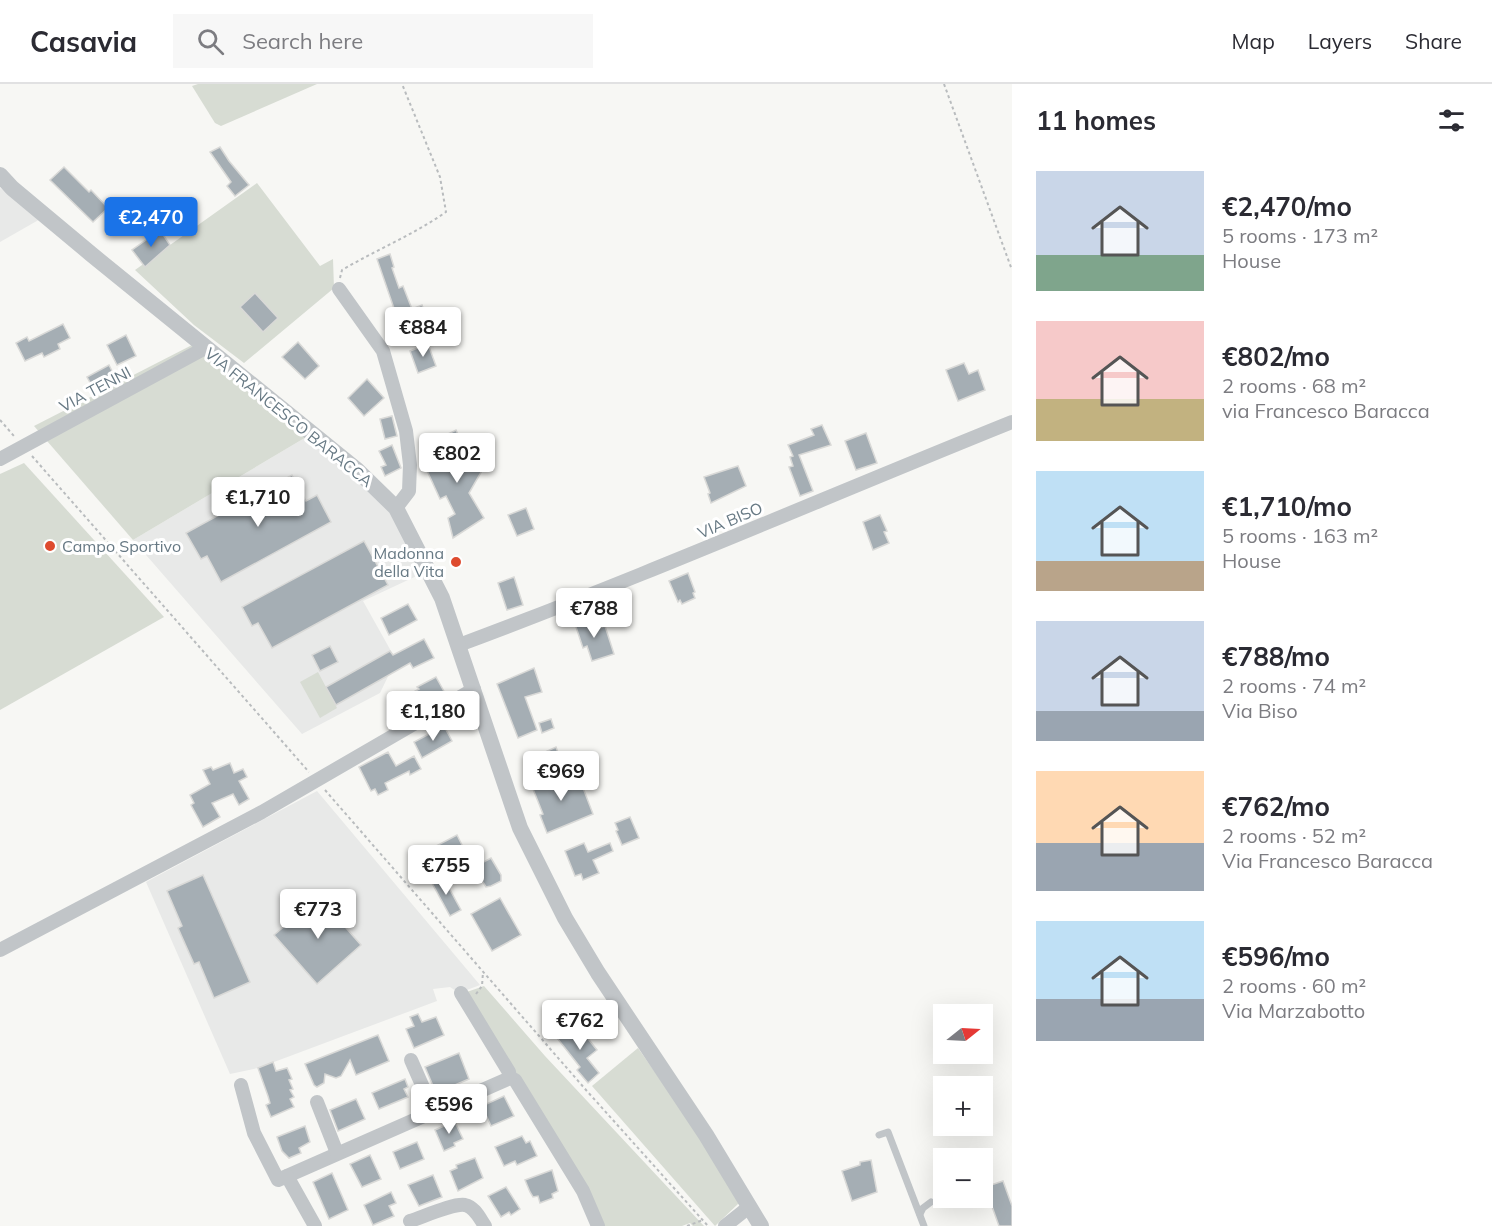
<!DOCTYPE html>
<meta charset="utf-8">
<style>
body{margin:0;font-family:Mulish,sans-serif;background:#f7f7f7;color:#2b2b33;height:100vh;display:flex;flex-direction:column;font-size:22px;white-space:nowrap}
*{box-sizing:border-box;margin:0}
p{font-size:20px;color:#7c7c81}
.icon{flex:none;width:33px;height:33px;fill:none;stroke:currentColor;stroke-width:2;stroke-linecap:round;stroke-linejoin:round}
.map{position:relative;flex:1;overflow:hidden}
.panel{display:flex;flex-direction:column;background:#fff;width:480px}
.panel>*{flex:none}
.needle{width:39px;rotate:72deg}
.controls{position:absolute;left:933px;top:920px;display:grid;gap:12px}
.controls a{display:grid;place-items:center;width:60px;height:60px;border-radius:0px;background:#fff;box-shadow:0 6px 24px #0002;font-size:30px}
.price{position:absolute;translate:-50% -51px;padding:0 14px;border-radius:6px;background:#fff;color:#222;font-size:20px;line-height:39px;filter:drop-shadow(0 2px 3px #0008)}
.price::after{content:'';position:absolute;left:50%;top:36px;width:18px;height:14px;margin-left:-9px;background:inherit;clip-path:polygon(0 0,100% 0,50% 100%)}
.price.active{background:#1a73e8;color:#fff}
ul{padding:0;list-style:none}
li{display:flex;align-items:center;gap:18px;height:150px;padding:0 24px}
li span{display:grid;place-items:center;flex:none;width:168px;height:120px;border-radius:0px;color:#555}
li>.icon{margin-inline-start:auto}
span .icon{width:72px;height:72px;fill:#fffc;stroke-width:1}
li b{font-size:26px}
h2{display:flex;justify-content:space-between;align-items:center;height:72px;padding:0 24px;font-size:26px}
header{display:flex;align-items:center;gap:36px;box-sizing:border-box;height:84px;padding:0 30px;background:#fff;border-bottom:2px solid #e1e1e2}
header strong{font-size:28px}
nav{display:flex;gap:33px;margin-inline-start:auto;font-size:21px}
.search{width:420px;height:54px;background:#f7f7f7;display:flex;align-items:center;gap:15px;box-sizing:border-box;padding:0 21px;border-radius:0px;color:#7c7c81;font-size:22px}
main{display:flex;flex:1;min-height:0}
.map>svg:first-child{display:block}
.built{fill:#e8e9e8}
.green{fill:#d7dcd3}
.building{fill:#a5aeb4;stroke:#d9d9d7;stroke-width:1.5}
.lines{fill:none;stroke-linecap:round;stroke-linejoin:round}
.path{stroke:#b9bcbe;stroke-width:2;stroke-dasharray:3 3;stroke-linecap:butt}
.service{stroke:#c1c5c8;stroke-width:7}
.minor{stroke:#c1c5c8;stroke-width:14}
.tertiary{stroke:#c1c5c8;stroke-width:16}
.poi-dot{fill:#de4b2e;stroke:#fff;stroke-width:2}
.labels{text-anchor:middle;dominant-baseline:central;stroke-width:6;stroke-linejoin:round;paint-order:stroke}
.street-label{font-size:16px;fill:#677984;stroke:#fff}
.poi-label{font-size:16px;fill:#677984;stroke:#fff;text-anchor:start}
</style>
<header>
<strong>Casavia</strong>
<div class="search"><svg class="icon" aria-label="search" viewBox="0 0 24 24"><circle cx="10" cy="10" r="6"/><path d="M15 15l6 6"/></svg>Search here</div>
<nav><a>Map</a><a>Layers</a><a>Share</a></nav>
</header>
<main>
<div class="map">
<svg width="1012" height="1142" viewBox="0 0 1012 1142">
<rect width="100%" height="100%" fill="#f7f7f4"/>
<g class="built">
<polygon points="0,104 42,134 0,158"/>
<polygon points="308,352 390,426 423,489 363,517 396,576 380,609 302,650 133,456"/>
<polygon points="317,707 480,901 459,909 450,903 433,905 437,917 258,984 230,990 146,798"/>
</g>
<g class="green">
<polygon points="198,0 317,0 221,42 215,39 192,2"/>
<polygon points="257,99 320,182 333,175 334,204 244,279 194,241 135,186"/>
<polygon points="192,261 308,352 133,456 34,342"/>
<polygon points="24,379 164,533 0,626 0,390"/>
<polygon points="318,588 337,624 320,634 300,598"/>
<polygon points="484,902 545,972 704,1142 693,1142 690,1139 682,1142 602,1142 464,909"/>
<polygon points="638,964 711,1068 739,1119 715,1142 592,1002"/>
</g>
<g class="building">
<polygon points="220,63 229,77 249,101 235,112 227,102 231,98 210,68"/>
<polygon points="64,83 89,108 91,106 108,124 93,138 50,96"/>
<polygon points="160,146 170,161 145,183 132,166"/>
<polygon points="390,170 394,183 392,184 399,204 403,202 412,225 422,221 426,233 410,239 409,235 399,239 377,175"/>
<polygon points="255,209 278,234 263,248 240,223"/>
<polygon points="63,240 70,254 58,260 60,265 44,273 42,269 25,277 16,259 27,253 29,257"/>
<polygon points="126,251 136,272 117,281 107,261"/>
<polygon points="298,258 319,282 305,295 282,273"/>
<polygon points="428,260 436,282 418,289 410,267"/>
<polygon points="964,279 969,290 978,286 985,306 958,317 946,286"/>
<polygon points="109,281 114,291 105,296 107,299 102,302 103,305 96,309 87,293"/>
<polygon points="367,295 384,314 364,332 348,314"/>
<polygon points="392,332 397,352 385,355 380,335"/>
<polygon points="822,341 831,361 799,371 813,407 800,412 789,383 793,382 790,373 793,372 788,361 814,351 811,345"/>
<polygon points="456,346 471,379 475,371 487,378 469,409 484,434 453,454 448,434 455,430 446,412 440,415 424,380 454,366 446,351"/>
<polygon points="866,349 877,379 856,386 845,357"/>
<polygon points="392,361 401,384 385,392 381,383 386,381 379,367"/>
<polygon points="738,382 746,402 711,419 708,410 710,409 704,393"/>
<polygon points="292,391 306,417 317,411 331,438 221,498 207,472 201,475 186,449"/>
<polygon points="526,424 534,445 517,452 508,431"/>
<polygon points="880,431 887,447 884,448 889,459 873,466 863,438"/>
<polygon points="364,457 388,501 272,564 258,539 252,542 242,523"/>
<polygon points="688,489 695,508 693,509 695,514 682,520 680,516 678,518 669,497"/>
<polygon points="514,493 523,521 507,526 498,499"/>
<polygon points="408,520 417,536 389,551 381,534"/>
<polygon points="589,532 594,546 605,542 614,570 592,577 587,562 583,564 574,537"/>
<polygon points="424,555 434,574 413,584 410,579 336,621 326,603 390,567 393,571"/>
<polygon points="330,562 338,578 320,587 312,571"/>
<polygon points="534,584 542,608 525,613 537,646 518,654 497,600"/>
<polygon points="436,593 446,611 410,632 401,615 419,605 417,603"/>
<polygon points="551,635 554,644 542,649 539,639"/>
<polygon points="444,642 452,657 422,674 414,658"/>
<polygon points="556,663 561,677 542,685 535,680 545,668"/>
<polygon points="388,668 396,682 414,672 421,685 410,691 409,687 385,699 388,706 378,711 375,705 371,707 359,683"/>
<polygon points="230,679 234,689 243,685 247,693 239,697 249,715 239,721 233,710 212,719 220,733 203,743 191,721 194,719 190,711 210,700 203,686 211,683 213,686"/>
<polygon points="550,692 554,700 573,693 575,698 580,696 593,730 547,749 540,731 543,730 531,700"/>
<polygon points="630,733 639,754 622,761 616,747 618,746 615,739"/>
<polygon points="457,751 470,777 450,788 436,762"/>
<polygon points="584,759 588,768 610,759 613,767 593,776 599,789 583,796 581,790 575,792 565,767"/>
<polygon points="491,774 501,791 501,797 491,802 486,803 479,792 476,782"/>
<polygon points="203,791 250,898 214,914 199,878 194,880 178,844 182,842 167,807"/>
<polygon points="443,793 461,826 450,832 432,799"/>
<polygon points="319,813 361,861 317,900 274,851"/>
<polygon points="500,814 521,851 492,867 471,830"/>
<polygon points="418,930 422,938 436,933 444,951 414,964 406,945 414,942 410,933"/>
<polygon points="577,941 597,966 587,974 599,989 588,999 577,986 580,983 557,954"/>
<polygon points="378,951 389,977 356,991 350,976 341,992 336,994 325,990 324,999 317,1003 314,1001 305,980"/>
<polygon points="459,969 469,995 436,1009 425,983"/>
<polygon points="273,978 276,987 287,984 292,995 289,996 293,1005 290,1006 294,1013 290,1015 294,1023 271,1033 266,1021 270,1019 268,1012 258,984"/>
<polygon points="405,995 408,1003 404,1005 408,1013 379,1025 372,1009"/>
<polygon points="504,1012 514,1032 491,1042 482,1022"/>
<polygon points="356,1015 365,1035 338,1047 330,1026"/>
<polygon points="453,1034 463,1055 454,1059 455,1062 444,1067 435,1046 444,1042 443,1039"/>
<polygon points="305,1042 310,1058 299,1064 301,1069 289,1074 282,1067 277,1053"/>
<polygon points="522,1052 526,1059 530,1057 537,1072 517,1081 515,1077 504,1082 495,1063"/>
<polygon points="417,1058 424,1075 400,1085 393,1068"/>
<polygon points="370,1071 381,1095 362,1103 350,1080"/>
<polygon points="475,1074 483,1094 458,1107 450,1087 457,1084 456,1081"/>
<polygon points="871,1076 877,1108 852,1117 842,1087 860,1081 860,1078"/>
<polygon points="552,1086 558,1107 552,1110 553,1114 540,1119 538,1112 533,1113 530,1108 525,1096"/>
<polygon points="332,1089 348,1126 329,1135 313,1098"/>
<polygon points="433,1091 442,1113 419,1122 408,1101"/>
<polygon points="1003,1097 1012,1122 1012,1142 999,1142 985,1103"/>
<polygon points="506,1103 520,1125 511,1131 509,1128 501,1133 488,1112"/>
<polygon points="391,1108 396,1119 389,1122 394,1132 373,1141 364,1121"/>
</g>
<g class="lines">
<g class="path">
<polyline points="944,0 1012,186"/>
<path d="M340,194L342,186C376,166 413,151 446,128L440,93L402,0"/>
<polyline points="0,336 14,352"/>
<polyline points="32,372 309,688"/>
<polyline points="325,706 586,1006 708,1142"/>
<polyline points="476,910 482,902 483,888"/>
<polyline points="687,1142 703,1136"/>
</g>
<g class="service">
<polyline points="879,1051 888,1048 924,1142"/>
<polyline points="920,1130 923,1124 931,1118"/>
</g>
<g class="minor">
<polyline points="339,205 383,267 406,347 410,381 409,407 396,424"/>
<polyline points="0,375 205,264"/>
<path d="M459,561C645,492 828,412 1012,338"/>
<polyline points="0,866 262,728 474,605"/>
<polyline points="461,909 509,988 510,994 515,996 583,1107 598,1142"/>
<polyline points="411,976 433,1026"/>
<polyline points="241,1001 254,1049 278,1096 510,994"/>
<polyline points="317,1018 337,1069"/>
<polyline points="287,1092 315,1142"/>
<path d="M410,1137C423,1133 453,1119 465,1121C475,1123 480,1135 485,1142"/>
<polyline points="725,1142 749,1123"/>
</g>
<polyline class="tertiary" points="0,91 12,104 91,170 357,386 396,424 442,514 520,744 565,834 598,889 706,1051 761,1142"/>
</g>
<g class="poi-dot">
<circle cx="50" cy="462" r="6"/>
<circle cx="456" cy="478" r="6"/>
</g>
<g class="labels">
<g class="street-label">
<text transform="translate(95 305) rotate(-28)">VIA TENNI</text>
<text transform="translate(289 333) rotate(39)">VIA FRANCESCO BARACCA</text>
<text transform="translate(730 436) rotate(-23)">VIA BISO</text>
</g>
<g class="poi-label">
<text x="62" y="462">Campo Sportivo</text>
<text x="444" y="469" text-anchor="end">Madonna<tspan x="444" dy="18">della Vita</tspan></text>
</g>
</g>
</svg>
<div class="controls">
<a><svg class="needle" viewBox="-14 -14 28 28"><path d="M0-13l5 13h-10z" fill="#e53935"/><path d="M0 13l5-13h-10z" fill="#7c7c81"/></svg></a>
<a>+</a>
<a>−</a>
</div>
<b class="price active" style="left:151px;top:164px">€2,470</b>
<b class="price" style="left:423px;top:274px">€884</b>
<b class="price" style="left:457px;top:400px">€802</b>
<b class="price" style="left:258px;top:444px">€1,710</b>
<b class="price" style="left:594px;top:555px">€788</b>
<b class="price" style="left:433px;top:658px">€1,180</b>
<b class="price" style="left:561px;top:718px">€969</b>
<b class="price" style="left:446px;top:812px">€755</b>
<b class="price" style="left:318px;top:856px">€773</b>
<b class="price" style="left:580px;top:967px">€762</b>
<b class="price" style="left:449px;top:1051px">€596</b>
</div>
<section class="panel">
<h2>11 homes<svg class="icon" aria-label="filters" viewBox="0 0 24 24"><path d="M4 7h16M4 17h16"/><circle cx="9" cy="7" r="2"/><circle cx="15" cy="17" r="2"/></svg></h2>
<ul>
<li><span style="background:linear-gradient(#c9d6e8 70%,#7fa58c 0)"><svg class="icon" aria-label="home" viewBox="0 0 24 24"><path d="M3 11l9-7 9 7M6 9v11h12V9"/></svg></span><div><b>€2,470/mo</b><p>5 rooms · 173 m²</p><p>House</p></div></li>
<li><span style="background:linear-gradient(#f6c9c9 65%,#c2b280 0)"><svg class="icon" aria-label="home" viewBox="0 0 24 24"><path d="M3 11l9-7 9 7M6 9v11h12V9"/></svg></span><div><b>€802/mo</b><p>2 rooms · 68 m²</p><p>via Francesco Baracca</p></div></li>
<li><span style="background:linear-gradient(#bfe0f5 75%,#b9a48a 0)"><svg class="icon" aria-label="home" viewBox="0 0 24 24"><path d="M3 11l9-7 9 7M6 9v11h12V9"/></svg></span><div><b>€1,710/mo</b><p>5 rooms · 163 m²</p><p>House</p></div></li>
<li><span style="background:linear-gradient(#c9d6e8 75%,#9aa5b1 0)"><svg class="icon" aria-label="home" viewBox="0 0 24 24"><path d="M3 11l9-7 9 7M6 9v11h12V9"/></svg></span><div><b>€788/mo</b><p>2 rooms · 74 m²</p><p>Via Biso</p></div></li>
<li><span style="background:linear-gradient(#ffd9b3 60%,#9aa5b1 0)"><svg class="icon" aria-label="home" viewBox="0 0 24 24"><path d="M3 11l9-7 9 7M6 9v11h12V9"/></svg></span><div><b>€762/mo</b><p>2 rooms · 52 m²</p><p>Via Francesco Baracca</p></div></li>
<li><span style="background:linear-gradient(#bfe0f5 65%,#9aa5b1 0)"><svg class="icon" aria-label="home" viewBox="0 0 24 24"><path d="M3 11l9-7 9 7M6 9v11h12V9"/></svg></span><div><b>€596/mo</b><p>2 rooms · 60 m²</p><p>Via Marzabotto</p></div></li>
</ul>
</section>
</main>
